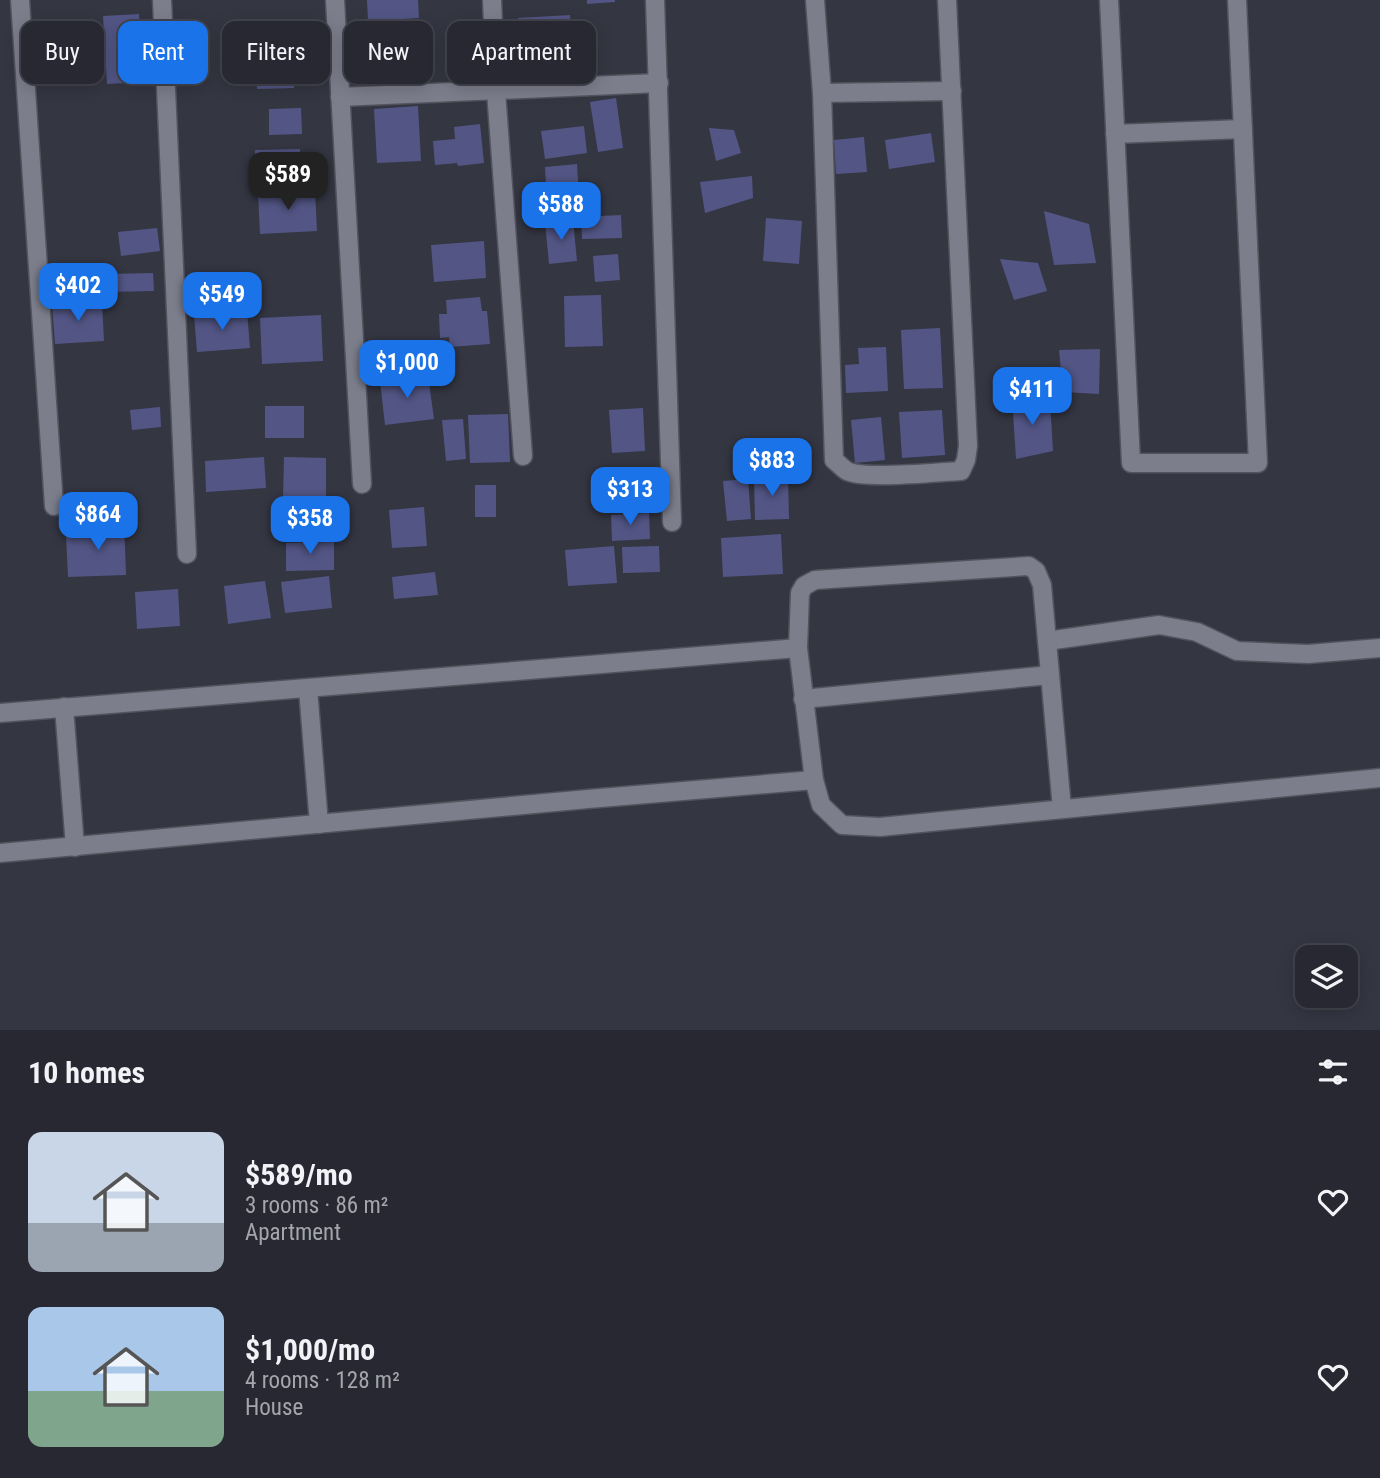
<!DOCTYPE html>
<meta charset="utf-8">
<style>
body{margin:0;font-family:"Roboto Condensed",sans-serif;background:#2f303a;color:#f1f3f6;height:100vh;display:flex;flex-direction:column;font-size:26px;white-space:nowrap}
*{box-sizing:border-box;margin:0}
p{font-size:23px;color:#a4a6ac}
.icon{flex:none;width:38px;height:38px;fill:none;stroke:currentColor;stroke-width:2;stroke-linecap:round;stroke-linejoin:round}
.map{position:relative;height:1030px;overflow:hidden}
.panel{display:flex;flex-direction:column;background:#272832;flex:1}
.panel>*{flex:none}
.guide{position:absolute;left:21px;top:21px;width:700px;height:63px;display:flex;gap:14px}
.tools{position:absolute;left:1295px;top:945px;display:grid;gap:14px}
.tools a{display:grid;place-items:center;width:63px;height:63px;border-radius:14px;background:#272832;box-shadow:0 4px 18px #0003,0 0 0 2px #43444d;font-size:35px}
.price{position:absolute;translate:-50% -60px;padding:0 16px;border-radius:14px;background:#1a73e8;color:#fff;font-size:23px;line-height:46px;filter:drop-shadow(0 2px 4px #0008)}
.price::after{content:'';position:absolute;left:50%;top:42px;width:21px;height:16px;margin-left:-10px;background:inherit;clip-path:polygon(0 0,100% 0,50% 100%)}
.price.on{background:#222;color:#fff}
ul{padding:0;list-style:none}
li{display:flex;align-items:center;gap:21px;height:175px;padding:0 28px}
li span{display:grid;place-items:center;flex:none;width:196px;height:140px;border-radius:14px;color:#555}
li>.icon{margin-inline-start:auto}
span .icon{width:84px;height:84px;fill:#fffc;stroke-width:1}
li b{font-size:30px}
h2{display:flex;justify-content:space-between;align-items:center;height:84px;padding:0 28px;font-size:30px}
.pill{padding:0 24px;border-radius:14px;background:#272832;box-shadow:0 4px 18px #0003,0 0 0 2px #43444d;font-size:24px;line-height:63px}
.pill.on{background:#1a73e8;color:#fff}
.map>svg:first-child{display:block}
.building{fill:#535685}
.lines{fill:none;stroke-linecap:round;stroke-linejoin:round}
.street-casing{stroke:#52535d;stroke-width:21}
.street{stroke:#7c7e8c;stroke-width:18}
</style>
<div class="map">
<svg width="1380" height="1030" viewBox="0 0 1380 1030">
<rect width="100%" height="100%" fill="#343642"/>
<g class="building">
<polygon points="367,0 418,0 419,18 368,21"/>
<polygon points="587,0 615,0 615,2 587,4"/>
<polygon points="139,14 143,82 107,84 103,16"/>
<polygon points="570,15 572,55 520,57 518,18"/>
<polygon points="307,26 308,45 270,47 269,28"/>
<polygon points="419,29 421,75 376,77 374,31"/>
<polygon points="293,53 294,88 257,89 255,54"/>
<polygon points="616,98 623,148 598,152 590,102"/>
<polygon points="418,106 421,161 377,163 374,109"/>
<polygon points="301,108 302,134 269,135 269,109"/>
<polygon points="480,124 484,163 458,166 457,163 435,165 433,141 455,139 454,127"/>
<polygon points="584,126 587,153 545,159 541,131"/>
<polygon points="709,128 734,130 741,153 716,161"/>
<polygon points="931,133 935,162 889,169 885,140"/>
<polygon points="864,137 867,172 836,174 834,140"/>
<polygon points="300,149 301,183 256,184 255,150"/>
<polygon points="577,164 578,182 546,185 545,167"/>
<polygon points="752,176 753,198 705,213 700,182"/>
<polygon points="315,190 317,231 260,234 258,193"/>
<polygon points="1044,211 1089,224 1096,263 1054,265"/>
<polygon points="621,215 622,238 582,239 581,217"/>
<polygon points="766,218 802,221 799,264 763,261"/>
<polygon points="573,220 577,261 549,264 545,222"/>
<polygon points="157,228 160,251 121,256 118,232"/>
<polygon points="484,241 486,278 434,282 431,245"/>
<polygon points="618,254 620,280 595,282 593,256"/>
<polygon points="1000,259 1038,263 1047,291 1014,300"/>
<polygon points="153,273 154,291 107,292 107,274"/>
<polygon points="601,295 603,346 565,347 564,296"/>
<polygon points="480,297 482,311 487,311 490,344 450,347 449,337 440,338 439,314 447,314 446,300"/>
<polygon points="102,302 104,341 55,344 52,305"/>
<polygon points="247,311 250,348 197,352 194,315"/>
<polygon points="321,315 323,361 262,364 260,318"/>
<polygon points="940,328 943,388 904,389 901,330"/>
<polygon points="886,347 888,391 846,393 845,365 859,364 858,348"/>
<polygon points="1100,349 1099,394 1063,392 1059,350"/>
<polygon points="428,375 434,419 385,425 380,381"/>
<polygon points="1012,397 1050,401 1053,451 1016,459"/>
<rect x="265" y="406" width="39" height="32"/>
<polygon points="160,407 161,427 132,430 130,410"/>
<polygon points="643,408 645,451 612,453 609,410"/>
<polygon points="942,410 945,455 902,458 899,412"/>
<polygon points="508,414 510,462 470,463 468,415"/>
<polygon points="881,417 885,460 855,463 851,420"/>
<polygon points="463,419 466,459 446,461 442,420"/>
<polygon points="264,457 266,488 206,492 205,461"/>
<polygon points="284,457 326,458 326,499 283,498"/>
<polygon points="656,473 658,508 612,510 610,476"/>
<polygon points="788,477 789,519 755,520 754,478"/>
<polygon points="748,479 751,519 727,521 723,481"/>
<rect x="475" y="485" width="21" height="32"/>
<polygon points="424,507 427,546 392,548 389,510"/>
<polygon points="649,513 650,539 612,541 611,515"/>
<polygon points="124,521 126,575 68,577 66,534 103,533 103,522"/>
<polygon points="781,534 783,574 723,577 721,538"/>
<polygon points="334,542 334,570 286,571 286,543"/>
<polygon points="614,546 617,583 568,586 565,550"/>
<polygon points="659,546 660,572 623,573 622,547"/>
<polygon points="435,572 438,595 394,599 392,577"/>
<polygon points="329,576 332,608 285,613 281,582"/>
<polygon points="265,581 271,618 228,624 224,586"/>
<polygon points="178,589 180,626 137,629 135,592"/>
</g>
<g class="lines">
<g class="street-casing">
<g id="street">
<polyline points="20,0 54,506"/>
<polyline points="162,0 187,554"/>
<polyline points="335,0 362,484"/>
<polyline points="492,0 496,91 523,456"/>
<polyline points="655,0 672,522"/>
<path d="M815,0L822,93L834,460C838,463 843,469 847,471C865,480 938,472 961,471L966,460L968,446L947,0"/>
<polyline points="1109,0 1131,463 1258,463 1237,0"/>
<polyline points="822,93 952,91"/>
<polyline points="340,97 659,83"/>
<polyline points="1115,134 1243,129"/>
<polyline points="1047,641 1159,625 1197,632 1237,651 1308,654 1380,648"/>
<polyline points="798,648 800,593 804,586 815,580 1029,566 1036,571 1042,585 1062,809"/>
<polyline points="308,689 319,824"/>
<polyline points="803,699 1050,675"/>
<polyline points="64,707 75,847"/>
<polyline points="0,713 798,648 814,780 821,805 842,825 880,827 1380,778"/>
<polyline points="0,853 588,799 814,780"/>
</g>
</g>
<use href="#street" class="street"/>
</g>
</svg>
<div class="tools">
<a><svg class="icon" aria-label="layers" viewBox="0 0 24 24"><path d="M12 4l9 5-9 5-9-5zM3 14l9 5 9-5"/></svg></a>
</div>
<b class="price on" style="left:288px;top:212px">$589</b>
<b class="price" style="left:561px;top:242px">$588</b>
<b class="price" style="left:78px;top:323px">$402</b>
<b class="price" style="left:222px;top:332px">$549</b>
<b class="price" style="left:407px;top:400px">$1,000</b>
<b class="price" style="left:1032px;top:427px">$411</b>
<b class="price" style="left:772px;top:498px">$883</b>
<b class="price" style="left:630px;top:527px">$313</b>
<b class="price" style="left:98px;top:552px">$864</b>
<b class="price" style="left:310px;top:556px">$358</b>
<div class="guide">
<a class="pill">Buy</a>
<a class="pill on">Rent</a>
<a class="pill">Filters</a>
<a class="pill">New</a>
<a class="pill">Apartment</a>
</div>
</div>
<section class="panel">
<h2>10 homes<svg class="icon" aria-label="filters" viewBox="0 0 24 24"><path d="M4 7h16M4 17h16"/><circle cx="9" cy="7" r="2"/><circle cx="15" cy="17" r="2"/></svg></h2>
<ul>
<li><span style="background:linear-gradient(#c9d6e8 65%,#9aa5b1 0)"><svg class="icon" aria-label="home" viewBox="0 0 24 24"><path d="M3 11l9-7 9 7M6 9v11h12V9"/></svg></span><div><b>$589/mo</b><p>3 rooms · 86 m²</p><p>Apartment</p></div><svg class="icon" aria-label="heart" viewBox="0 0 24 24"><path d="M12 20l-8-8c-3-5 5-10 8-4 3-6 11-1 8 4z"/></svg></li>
<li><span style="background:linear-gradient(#a9c7e8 60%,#7fa58c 0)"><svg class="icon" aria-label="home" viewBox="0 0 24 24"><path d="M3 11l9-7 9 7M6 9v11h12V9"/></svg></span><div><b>$1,000/mo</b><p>4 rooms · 128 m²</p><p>House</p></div><svg class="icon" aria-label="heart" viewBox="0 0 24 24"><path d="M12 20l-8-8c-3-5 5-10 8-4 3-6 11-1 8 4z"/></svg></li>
</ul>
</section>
